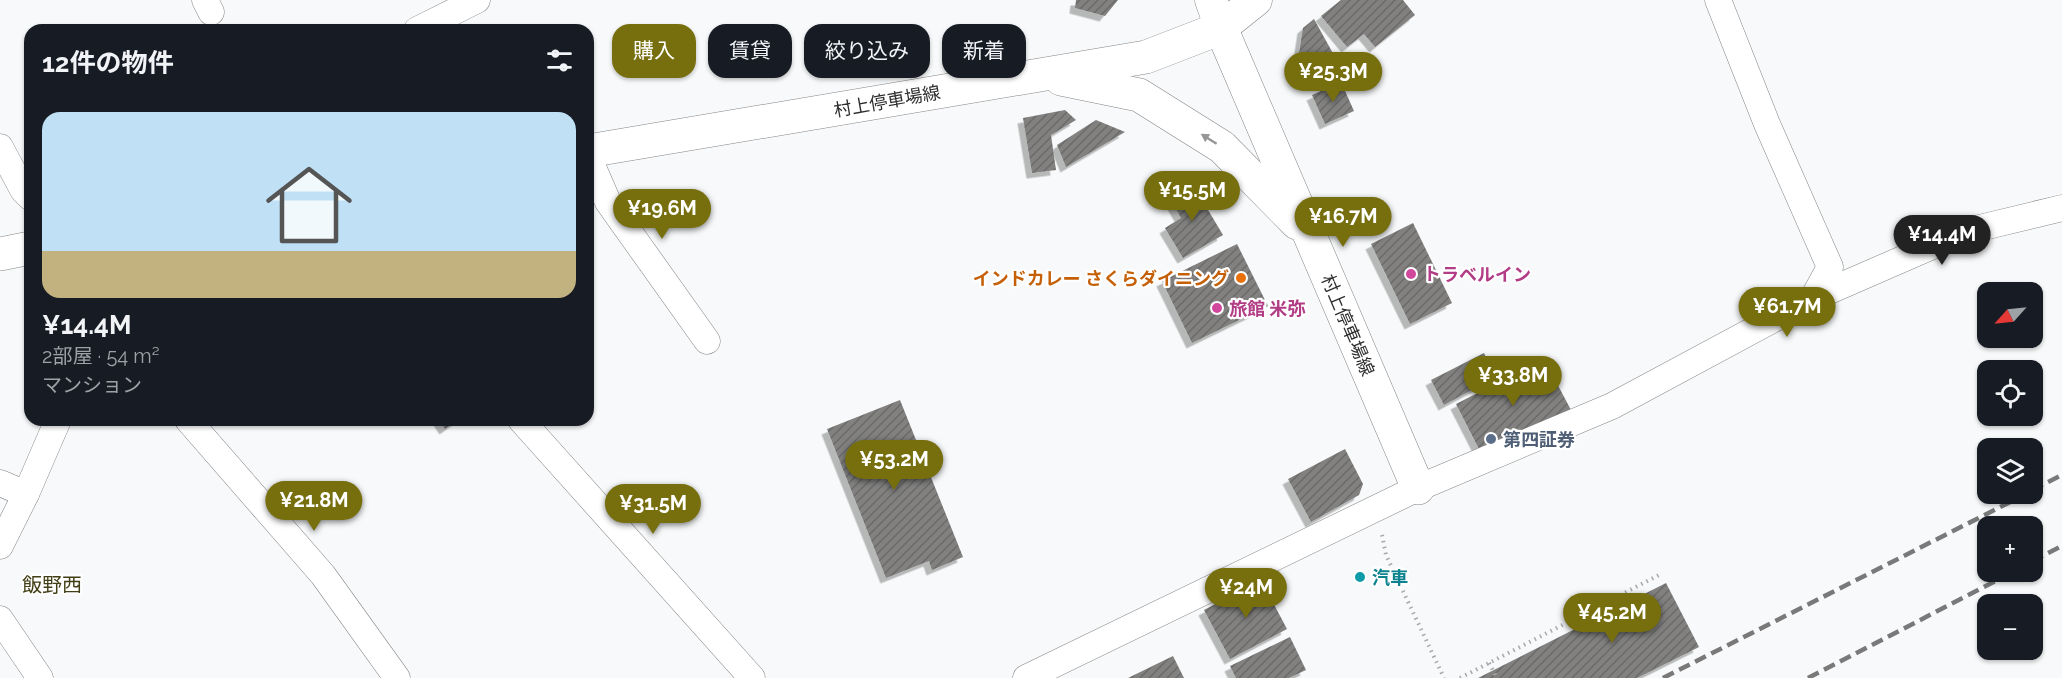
<!DOCTYPE html>
<html lang="ja">
<meta charset="utf-8">
<style>
body{margin:0;font-family:Raleway,"Noto Sans JP",sans-serif;background:#242831;color:#f1f3f6;height:100vh;display:flex;flex-direction:column;font-size:22px;white-space:nowrap}
*{box-sizing:border-box;margin:0}
p{font-size:20px;color:#9ea1a6}
.icon{flex:none;width:33px;height:33px;fill:none;stroke:currentColor;stroke-width:2;stroke-linecap:round;stroke-linejoin:round}
.map{position:relative;flex:1;overflow:hidden}
.side{position:absolute;left:24px;top:24px;width:570px;height:402px;display:flex;flex-direction:column;background:#171b24;border-radius:18px;box-shadow:0 2px 4px #0004}
.side>*{flex:none}
.banner{position:absolute;left:612px;top:24px;width:570px;height:54px;display:flex;gap:12px}
.needle{width:39px;rotate:243deg}
.controls{position:absolute;left:1977px;top:282px;display:grid;gap:12px}
.controls a{display:grid;place-items:center;width:66px;height:66px;border-radius:12px;background:#171b24;box-shadow:0 2px 4px #0004;font-size:30px}
.price{position:absolute;translate:-50% -51px;padding:0 14px;border-radius:21px;background:#776f0e;color:#fff;font-size:20px;line-height:39px;filter:drop-shadow(0 2px 3px #0008)}
.price::after{content:'';position:absolute;left:50%;top:36px;width:18px;height:14px;margin-left:-9px;background:inherit;clip-path:polygon(0 0,100% 0,50% 100%)}
.price.selected{background:#222;color:#fff}
ul{padding:0;list-style:none}
li{display:grid;align-content:center;gap:12px;height:318px;padding:0 18px}
li span{display:grid;place-items:center;height:186px;border-radius:18px;color:#555}
li>.icon{margin-inline-start:auto}
span .icon{width:108px;height:108px;fill:#fffc;stroke-width:1}
li b{font-size:26px}
h2{display:flex;justify-content:space-between;align-items:center;height:72px;padding:0 18px;font-size:26px}
.chip{padding:0 21px;border-radius:18px;background:#171b24;box-shadow:0 2px 4px #0004;font-size:21px;line-height:54px}
.chip.selected{background:#776f0e;color:#fff}
.map>svg:first-child{display:block}
.building{fill:url(#building-hatch);filter:url(#shadow)}
.lines{fill:none;stroke-linecap:round;stroke-linejoin:round}
.minor-casing{stroke:#848586;stroke-width:27}
.tertiary-casing{stroke:#848586;stroke-width:33}
.secondary-casing{stroke:#848586;stroke-width:34}
.path{stroke:#a8a9aa;stroke-width:4;stroke-dasharray:1.5 4.5;stroke-linecap:butt}
.minor{stroke:#fff;stroke-width:26}
.tertiary{stroke:#fff;stroke-width:32}
.secondary{stroke:#fff;stroke-width:33}
.rail{stroke:#79797a;stroke-width:4.5;stroke-dasharray:12 6;stroke-linecap:butt}
.oneway{fill:#969697}
.hotel-dot{fill:#d1479c;stroke:#fff;stroke-width:2}
.food-dot{fill:#e8710a;stroke:#fff;stroke-width:2}
.service-dot{fill:#5c6f8a;stroke:#fff;stroke-width:2}
.culture-dot{fill:#0f9aa8;stroke:#fff;stroke-width:2}
.labels{text-anchor:middle;dominant-baseline:central;stroke-width:4.5;stroke-linejoin:round;paint-order:stroke}
.street-label{font-size:18px;fill:#2e2e2f;stroke:#fff}
.hotel-label{font-size:18px;font-weight:bold;fill:#b23c85;stroke:#fff;text-anchor:start}
.food-label{font-size:18px;font-weight:bold;fill:#c56008;stroke:#fff;text-anchor:end}
.service-label{font-size:18px;font-weight:bold;fill:#4e5e75;stroke:#fff;text-anchor:start}
.culture-label{font-size:18px;font-weight:bold;fill:#0d838f;stroke:#fff;text-anchor:start}
.neighbourhood-label{font-size:20px;fill:#423e15;stroke:#fff}
</style>
<div class="map">
<svg width="2062" height="678" viewBox="0 0 2062 678">
<defs>
<pattern id="building-hatch" width="6" height="6" patternUnits="userSpaceOnUse" patternTransform="scale(1.5)"><rect width="6" height="6" fill="#828180"/><path d="M-1 1l2-2M0 6l6-6M5 7l2-2" fill="none" stroke="#6b6a69"/></pattern>
<filter id="shadow"><feDropShadow dx="-5.5" dy="5.5" stdDeviation="0" flood-color="#0004"/></filter>
</defs>
<rect width="100%" height="100%" fill="#f8f9fa"/>
<g class="building">
<polygon points="1076,0 1118,0 1105,16 1075,8"/>
<polygon points="1341,0 1403,0 1415,15 1375,47 1364,34 1347,47 1321,16"/>
<polygon points="1314,19 1335,57 1302,75 1297,66 1303,28"/>
<polygon points="1341,82 1354,111 1325,124 1312,95"/>
<polygon points="1065,110 1076,120 1051,135 1056,170 1032,173 1023,118"/>
<polygon points="1096,120 1125,132 1066,167 1057,145"/>
<polygon points="1192,183 1223,235 1183,258 1165,228 1181,218 1169,197"/>
<polygon points="1413,223 1452,303 1410,324 1371,244"/>
<polygon points="1237,244 1268,306 1192,343 1162,281"/>
<polygon points="1484,353 1496,377 1444,405 1431,380"/>
<polygon points="1544,359 1571,410 1482,455 1456,404"/>
<polygon points="900,400 963,557 932,570 929,561 886,578 827,429"/>
<polygon points="439,420 458,420 445,429"/>
<polygon points="1345,449 1363,484 1359,495 1311,522 1288,479"/>
<polygon points="1261,580 1287,629 1230,659 1204,610"/>
<polygon points="1666,583 1699,647 1637,678 1478,678"/>
<polygon points="1290,637 1306,670 1289,678 1236,678 1230,666"/>
<polygon points="1173,656 1184,678 1128,678"/>
</g>
<g class="lines">
<g class="minor-casing">
<g id="minor">
<polyline points="205,0 211,12"/>
<polyline points="417,30 477,0"/>
<polyline points="0,147 23,190 30,197"/>
<polyline points="588,156 608,202 707,341"/>
<polyline points="1813,298 1967,231 2062,208"/>
<polyline points="188,420 323,575 397,678"/>
<polyline points="521,420 752,678"/>
<polyline points="0,483 26,494"/>
<polyline points="0,546 26,494 58,420"/>
<polyline points="0,619 40,678"/>
<polyline points="1026,678 1418,488 1612,406 1813,298 1830,267 1767,124 1718,0"/>
</g>
</g>
<g class="tertiary-casing">
<polyline id="tertiary" points="1211,0 1221,28 1256,0"/>
</g>
<g class="secondary-casing">
<g id="secondary">
<polyline points="1061,79 1139,95 1222,147 1297,223"/>
<polyline points="588,151 1146,57 1221,28 1418,488"/>
<polyline points="0,254 30,248"/>
</g>
</g>
<g class="path">
<polyline points="1382,535 1386,555 1444,678"/>
<polyline points="1489,663 1497,678"/>
<polyline points="1460,678 1659,575"/>
</g>
<use href="#minor" class="minor"/>
<use href="#tertiary" class="tertiary"/>
<use href="#secondary" class="secondary"/>
<g class="rail">
<polyline points="2032,490 2062,475"/>
<polyline points="2032,561 2062,546"/>
<polyline points="1663,678 2026,494"/>
<polyline points="1808,678 2013,572"/>
</g>
</g>
<defs><path id="oneway-solid" d="M-6-.8H1V-3.2L6.5 0L1 3.2V.8H-6Z" transform="scale(1.5)"/></defs>
<use class="oneway" href="#oneway-solid" transform="translate(1209 139) rotate(-148)"/>
<g class="hotel-dot">
<circle cx="1411" cy="274" r="6"/>
<circle cx="1217" cy="308" r="6"/>
</g>
<circle class="food-dot" cx="1241" cy="278" r="6"/>
<circle class="service-dot" cx="1491" cy="439" r="6"/>
<circle class="culture-dot" cx="1360" cy="577" r="6"/>
<g class="labels">
<g class="street-label">
<text transform="translate(887 101) rotate(-10)">村上停車場線</text>
<text transform="translate(1348 325) rotate(67)">村上停車場線</text>
</g>
<g class="hotel-label">
<text x="1423" y="274">トラベルイン</text>
<text x="1229" y="308">旅館 米弥</text>
</g>
<g class="food-label">
<text x="1229" y="278">インドカレー さくらダイニング</text>
</g>
<g class="service-label">
<text x="1503" y="439">第四証券</text>
</g>
<g class="culture-label">
<text x="1372" y="577">汽車</text>
</g>
<g class="neighbourhood-label">
<text x="52" y="585">飯野西</text>
</g>
</g>
</svg>
<div class="controls">
<a><svg class="needle" viewBox="-14 -14 28 28"><path d="M0-13l5 13h-10z" fill="#e53935"/><path d="M0 13l5-13h-10z" fill="#9ea1a6"/></svg></a>
<a><svg class="icon" aria-label="locate" viewBox="0 0 24 24"><circle cx="12" cy="12" r="6"/><path d="M12 2v4M12 18v4M2 12h4M18 12h4"/></svg></a>
<a><svg class="icon" aria-label="layers" viewBox="0 0 24 24"><path d="M12 4l9 5-9 5-9-5zM3 14l9 5 9-5"/></svg></a>
<a>+</a>
<a>−</a>
</div>
<b class="price" style="left:1333px;top:103px">¥25.3M</b>
<b class="price" style="left:1192px;top:222px">¥15.5M</b>
<b class="price" style="left:662px;top:240px">¥19.6M</b>
<b class="price" style="left:1343px;top:248px">¥16.7M</b>
<b class="price selected" style="left:1942px;top:266px">¥14.4M</b>
<b class="price" style="left:1787px;top:338px">¥61.7M</b>
<b class="price" style="left:1513px;top:407px">¥33.8M</b>
<b class="price" style="left:894px;top:491px">¥53.2M</b>
<b class="price" style="left:314px;top:532px">¥21.8M</b>
<b class="price" style="left:653px;top:535px">¥31.5M</b>
<b class="price" style="left:1246px;top:619px">¥24M</b>
<b class="price" style="left:1612px;top:644px">¥45.2M</b>
<div class="banner">
<a class="chip selected">購入</a>
<a class="chip">賃貸</a>
<a class="chip">絞り込み</a>
<a class="chip">新着</a>
</div>
<section class="side">
<h2>12件の物件<svg class="icon" aria-label="filters" viewBox="0 0 24 24"><path d="M4 7h16M4 17h16"/><circle cx="9" cy="7" r="2"/><circle cx="15" cy="17" r="2"/></svg></h2>
<ul>
<li><span style="background:linear-gradient(#bfe0f5 75%,#c2b280 0)"><svg class="icon" aria-label="home" viewBox="0 0 24 24"><path d="M3 11l9-7 9 7M6 9v11h12V9"/></svg></span><div><b>¥14.4M</b><p>2部屋 · 54 m²</p><p>マンション</p></div></li>
</ul>
</section>
</div>
